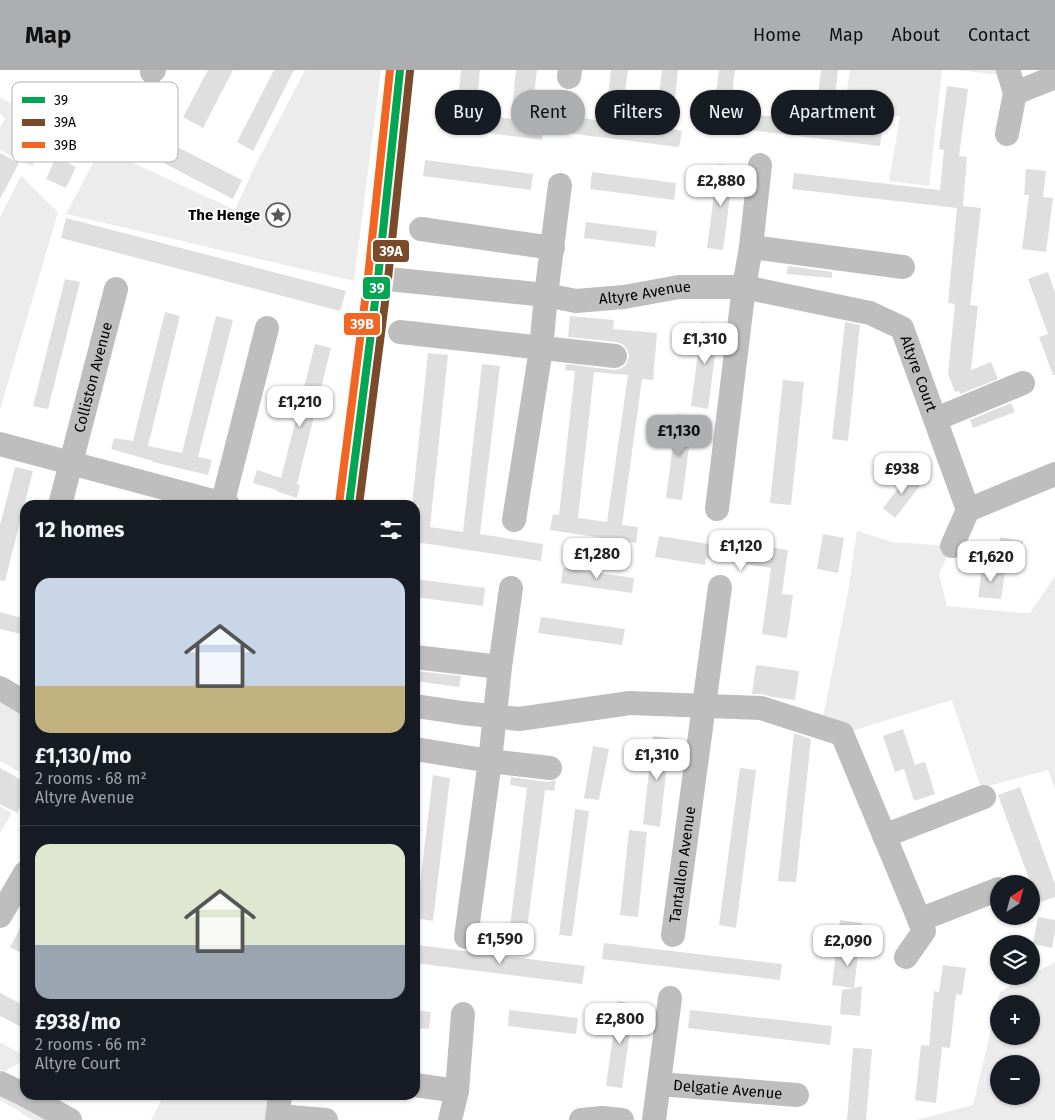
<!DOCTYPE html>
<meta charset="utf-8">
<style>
body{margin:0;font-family:"Fira Sans",sans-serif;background:#20242c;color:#f1f3f6;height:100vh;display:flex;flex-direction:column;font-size:19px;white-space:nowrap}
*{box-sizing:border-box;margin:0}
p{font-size:16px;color:#9ea1a6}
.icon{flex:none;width:28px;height:28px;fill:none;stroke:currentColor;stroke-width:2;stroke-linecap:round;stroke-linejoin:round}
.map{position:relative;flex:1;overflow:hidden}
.side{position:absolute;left:20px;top:430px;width:400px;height:600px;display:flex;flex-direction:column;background:#171b24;border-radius:15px;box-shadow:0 1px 4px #0004}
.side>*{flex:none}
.guide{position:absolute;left:435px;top:20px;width:475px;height:45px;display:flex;gap:10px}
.needle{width:32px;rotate:36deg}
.buttons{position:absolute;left:990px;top:805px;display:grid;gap:10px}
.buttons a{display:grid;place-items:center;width:50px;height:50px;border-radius:50%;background:#171b24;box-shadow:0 1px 4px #0004;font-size:25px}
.price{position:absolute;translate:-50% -42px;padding:0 11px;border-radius:10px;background:#fff;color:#222;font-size:16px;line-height:32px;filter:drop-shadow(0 1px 2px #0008)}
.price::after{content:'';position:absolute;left:50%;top:30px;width:15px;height:11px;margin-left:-8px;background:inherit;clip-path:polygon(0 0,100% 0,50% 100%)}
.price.on{background:#adaeaf;color:#111}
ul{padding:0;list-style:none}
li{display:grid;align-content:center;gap:10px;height:265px;padding:0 15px}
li+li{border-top:1px solid #363941}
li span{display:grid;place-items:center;height:155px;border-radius:15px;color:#555}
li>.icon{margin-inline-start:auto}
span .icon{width:90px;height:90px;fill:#fffc;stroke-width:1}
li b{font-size:21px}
h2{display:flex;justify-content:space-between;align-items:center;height:60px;padding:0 15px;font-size:21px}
.tag{padding:0 18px;border-radius:22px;background:#171b24;box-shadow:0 1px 4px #0004;font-size:18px;line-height:45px}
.tag.on{background:#adaeaf;color:#111}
header{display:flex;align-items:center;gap:30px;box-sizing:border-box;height:70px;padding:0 25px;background:#adaeaf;color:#111}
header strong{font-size:24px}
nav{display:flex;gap:28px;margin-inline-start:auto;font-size:18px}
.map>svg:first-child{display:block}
.green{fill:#ececec;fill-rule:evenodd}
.building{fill:#dfdfdf;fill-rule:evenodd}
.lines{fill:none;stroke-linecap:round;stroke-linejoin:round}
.minor{stroke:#bebebe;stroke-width:24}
.bus-1-casing{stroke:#fff;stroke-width:11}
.bus-2-casing{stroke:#fff;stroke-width:11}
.bus-3-casing{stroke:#fff;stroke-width:11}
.bus-1{stroke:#00a651;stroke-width:8}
.bus-2{stroke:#7a4b2a;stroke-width:8}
.bus-3{stroke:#f26522;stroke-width:8}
.labels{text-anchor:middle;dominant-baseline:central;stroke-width:4;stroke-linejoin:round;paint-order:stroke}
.poi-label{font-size:15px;font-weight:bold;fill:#000;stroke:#fff;text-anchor:end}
.street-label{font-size:15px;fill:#000;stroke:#fff}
.key{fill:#fff;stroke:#b2b2b2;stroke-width:1}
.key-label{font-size:14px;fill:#000}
.line-badge{stroke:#fff;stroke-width:2}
.badge-label{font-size:14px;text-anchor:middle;font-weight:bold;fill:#fff}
</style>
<header>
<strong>Map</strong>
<nav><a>Home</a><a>Map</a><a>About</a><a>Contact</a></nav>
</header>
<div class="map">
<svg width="1055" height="1050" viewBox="0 0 1055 1050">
<rect width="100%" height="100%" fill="#fff"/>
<g class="green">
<polygon points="305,0 381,0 354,211 66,144 101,78 235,140 253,100"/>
<polygon points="850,0 942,0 929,116 889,111 900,46 843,45"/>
<polygon points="957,0 1008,0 1010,6"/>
<polygon points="51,24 33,97 0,80 0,58 5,49 0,43 0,27 25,42"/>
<polygon points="21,106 58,142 0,340 0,147"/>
<polygon points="857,461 892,472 952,476 939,504 947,536 1021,543 1030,543 1055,506 1055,719 1048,700 981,718 952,630 842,664 821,657 848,522"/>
<polygon points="0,631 25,646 25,705 0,691"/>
<polygon points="0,736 12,743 0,763"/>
<path d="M1055,892V1050H916L973,1035L1000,922L1029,906H1031V905ZM999,934H1031V966H999ZM999,994H1031V1026H999Z"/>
<polygon points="0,972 25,986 25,989 4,1002 0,999"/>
<polygon points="0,1022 55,1050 33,1050 0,1030"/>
<polygon points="164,1025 270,1025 267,1050 151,1050"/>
</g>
<g class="building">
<polygon points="208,0 233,0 203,58 183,47"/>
<polygon points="274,0 294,0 253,81 237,72"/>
<polygon points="461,0 480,0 476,44 511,49 516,0 537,0 532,42 605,51 611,0 628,0 621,53 655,57 662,0 678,0 672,59 682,61 679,77 543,60 542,70 458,59 463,21 459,20"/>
<polygon points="719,0 735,0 730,41 815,52 821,0 838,0 832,54 882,60 880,76 701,54 703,38 714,39"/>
<polygon points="947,16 968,19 959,86 967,87 963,136 981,138 970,235 978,236 971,300 991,292 998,309 960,324 959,321 955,322 948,304 955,234 948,233 957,138 792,119 794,103 940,120 944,80 939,79"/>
<polygon points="107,41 242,110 233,129 98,59"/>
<polygon points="0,83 19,93 0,129"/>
<polygon points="56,87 76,97 66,118 46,109"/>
<polygon points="425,90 533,104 531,120 423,106"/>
<polygon points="718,94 734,96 723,180 707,178"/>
<polygon points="1026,99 1046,101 1043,127 1053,128 1046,182 1022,179 1029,125 1024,125"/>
<polygon points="592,102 676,113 674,130 590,119"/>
<polygon points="66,148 346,221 340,241 61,168"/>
<polygon points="586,152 657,161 655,177 584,168"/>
<polygon points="788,196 832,202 832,208 787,204"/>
<polygon points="1048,202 1055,223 1055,305 1053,305 1039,267 1048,264 1028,209"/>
<polygon points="65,209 80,212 48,339 33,336"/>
<polygon points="165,242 180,246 148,376 182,383 216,246 233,250 198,387 212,390 208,405 153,392 153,391 111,379 114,368 133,371"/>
<path d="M570,246L614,250L613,259L657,263L653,310L642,309L622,455L638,457L636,473L550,460L553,444L559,445L575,301L565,300L566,294L614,300L620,299L626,295L629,287L628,281L624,275L617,272L568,267ZM594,302L628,305L607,452L578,448Z"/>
<polygon points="702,252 719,255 708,339 691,336"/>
<polygon points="845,252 860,255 848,371 832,369"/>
<polygon points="315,274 331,278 297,414 300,415 297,428 276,421 276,420 253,413 257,400 281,408"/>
<polygon points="428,283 448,285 430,457 463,462 482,294 500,296 480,464 543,474 541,491 415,472 415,461 419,435 412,435"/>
<polygon points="783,310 804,312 791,435 770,433"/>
<polygon points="1011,333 1015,342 973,358 970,350"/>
<polygon points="677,344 693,346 682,430 666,428"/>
<polygon points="15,397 33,401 5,511 0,510 0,455"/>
<polygon points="910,403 922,413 895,448 883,438"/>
<polygon points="823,464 844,468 838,503 817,499"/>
<polygon points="659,466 721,476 722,470 788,480 782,524 793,525 787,568 762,564 771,498 706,488 705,495 655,487"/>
<polygon points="1000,467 1023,471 1019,500 996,497"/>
<polygon points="982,497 1005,501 1001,529 978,527"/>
<polygon points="563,498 634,508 632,523 561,513"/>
<polygon points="415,509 485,518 483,536 415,527"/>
<polygon points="0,542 25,549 25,565 0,559"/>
<polygon points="541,547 625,559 622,575 538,563"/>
<polygon points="756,595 799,601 795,630 772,627 762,624 752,624"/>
<polygon points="416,601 461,606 459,617 415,611"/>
<polygon points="903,659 915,695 908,697 925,692 935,724 914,731 904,699 895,702 883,666"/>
<polygon points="794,663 811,669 796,812 778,811"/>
<polygon points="653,666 670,668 660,757 643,754"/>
<polygon points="593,676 609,679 599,730 584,728"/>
<polygon points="0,698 25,712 25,728 17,743 0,734"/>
<polygon points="740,698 756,700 736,858 719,855"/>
<polygon points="433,705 450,708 433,851 416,848"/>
<polygon points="511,707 548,712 556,710 554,721 545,720 527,859 510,857 527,718 510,715"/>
<polygon points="1020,717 1055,814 1055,827 1038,833 998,725"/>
<polygon points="575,739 589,741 572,866 559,865"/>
<polygon points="629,760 647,762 638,847 620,845"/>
<polygon points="1038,847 1055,850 1055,861 1052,878 1033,874"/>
<polygon points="25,849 25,885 10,877"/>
<polygon points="840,850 862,853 854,918 862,916 860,946 840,944 842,920 854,918 832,915"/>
<polygon points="604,873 782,894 780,910 602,889"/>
<polygon points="417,875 585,896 582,914 415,893"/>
<polygon points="943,895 966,898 962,925 956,924 950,978 942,977 936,1033 915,1030 921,975 929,976 934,921 939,922"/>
<polygon points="0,923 25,936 25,959 0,946"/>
<polygon points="618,931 634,934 622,1018 606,1016"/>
<polygon points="415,940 431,942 429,959 415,958"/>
<polygon points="509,940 578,948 576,964 508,956"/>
<polygon points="690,940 832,956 830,975 688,958"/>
<polygon points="853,978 872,979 866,1050 847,1050"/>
</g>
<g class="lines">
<g class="minor">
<polyline points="1008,0 1015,23"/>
<polyline points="152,2 154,0"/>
<polyline points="569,7 570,0"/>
<polyline points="1007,64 1015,23 1055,7"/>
<polyline points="421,159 553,178"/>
<polyline points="751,177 903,197"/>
<path id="s1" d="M378,208L546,225L576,231L624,227L679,217H744L870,243L902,258L968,440L952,476"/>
<polyline points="400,262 615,286"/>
<polyline points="936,349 1023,313"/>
<polyline points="0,374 228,435"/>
<path id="s2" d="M60,435L116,219"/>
<polyline points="222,435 267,258"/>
<polyline points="349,435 378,208 400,0"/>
<polyline points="717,439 744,217 751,177 760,95"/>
<polyline points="968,440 1055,404"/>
<polyline points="514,450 541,279 546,225 560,115"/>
<polyline points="415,587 500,597"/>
<polyline points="0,618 25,633"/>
<polyline points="415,636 463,643 519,649 630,633 761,638 842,664 924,861 906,887"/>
<polyline points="415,679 490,691 550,698"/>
<polyline points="884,766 984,727"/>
<polyline points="0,846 25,803"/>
<polyline points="919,850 999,819"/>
<path id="s3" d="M673,865L720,517"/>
<polyline points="466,867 490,691 500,597 511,518"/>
<polyline points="0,1013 25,1025"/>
<path id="s4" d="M659,1014L797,1025"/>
<polyline points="415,1015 457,1021"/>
<polyline points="25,1025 70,1050"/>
<polyline points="278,1046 326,1050"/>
<polyline points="277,1050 280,1025"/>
<polyline points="450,1050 457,1021 463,944"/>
<polyline points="581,1050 602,1048 622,1050"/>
<polyline points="654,1050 670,928"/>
</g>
<g class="bus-1-casing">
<polyline id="bus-1" points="349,435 378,208 400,0"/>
</g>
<g class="bus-2-casing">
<polyline id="bus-2" points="359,435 388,209 410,1"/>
</g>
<g class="bus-3-casing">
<polyline id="bus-3" points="339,434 368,207 390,0"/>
</g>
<use href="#bus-1" class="bus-1"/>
<use href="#bus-2" class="bus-2"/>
<use href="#bus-3" class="bus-3"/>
</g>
<defs>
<g id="sight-ring" transform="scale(1.25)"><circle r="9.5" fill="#fff" stroke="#595959" stroke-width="1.5"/><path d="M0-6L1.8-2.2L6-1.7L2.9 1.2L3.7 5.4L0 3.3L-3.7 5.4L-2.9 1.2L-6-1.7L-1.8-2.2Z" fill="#595959"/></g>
</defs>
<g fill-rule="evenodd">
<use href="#sight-ring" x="278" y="145"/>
</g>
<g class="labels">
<g class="poi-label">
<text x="260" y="145">The Henge</text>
</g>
<g class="street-label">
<text stroke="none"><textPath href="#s1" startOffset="269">Altyre Avenue</textPath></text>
<text stroke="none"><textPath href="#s1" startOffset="581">Altyre Court</textPath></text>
<text stroke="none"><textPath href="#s2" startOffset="132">Colliston Avenue</textPath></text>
<text stroke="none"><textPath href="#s3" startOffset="71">Tantallon Avenue</textPath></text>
<text stroke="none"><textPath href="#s4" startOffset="69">Delgatie Avenue</textPath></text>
</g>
</g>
<rect x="12" y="12" width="166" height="80" rx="8" class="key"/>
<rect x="22" y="27" width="23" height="6" fill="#00a651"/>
<rect x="22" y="49" width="23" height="7" fill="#7a4b2a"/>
<rect x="22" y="72" width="23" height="6" fill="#f26522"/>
<g class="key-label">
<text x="54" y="35">39</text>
<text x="54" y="57">39A</text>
<text x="54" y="80">39B</text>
</g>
<g class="line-badge">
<rect x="372" y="169" width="38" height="24" rx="5" fill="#7a4b2a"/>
<rect x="362" y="206" width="29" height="24" rx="5" fill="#00a651"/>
<rect x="343" y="242" width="38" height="24" rx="5" fill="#f26522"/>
</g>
<g class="badge-label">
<text x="391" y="186">39A</text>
<text x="377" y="223">39</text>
<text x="362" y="259">39B</text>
</g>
</svg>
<div class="buttons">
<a><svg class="needle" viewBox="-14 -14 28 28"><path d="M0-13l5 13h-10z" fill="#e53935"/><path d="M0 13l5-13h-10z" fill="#9ea1a6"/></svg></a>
<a><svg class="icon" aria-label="layers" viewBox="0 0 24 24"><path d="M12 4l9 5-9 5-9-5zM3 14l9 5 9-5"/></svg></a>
<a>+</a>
<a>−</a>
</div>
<b class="price" style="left:721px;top:137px">£2,880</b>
<b class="price" style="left:705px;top:295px">£1,310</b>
<b class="price" style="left:300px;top:358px">£1,210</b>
<b class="price on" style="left:679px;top:387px">£1,130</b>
<b class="price" style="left:902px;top:425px">£938</b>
<b class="price" style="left:741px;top:502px">£1,120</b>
<b class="price" style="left:597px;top:510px">£1,280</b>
<b class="price" style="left:991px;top:513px">£1,620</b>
<b class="price" style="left:657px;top:711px">£1,310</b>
<b class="price" style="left:500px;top:895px">£1,590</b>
<b class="price" style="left:848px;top:897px">£2,090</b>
<b class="price" style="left:620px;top:975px">£2,800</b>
<div class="guide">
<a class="tag">Buy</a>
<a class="tag on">Rent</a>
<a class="tag">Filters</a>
<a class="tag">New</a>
<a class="tag">Apartment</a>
</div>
<section class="side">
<h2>12 homes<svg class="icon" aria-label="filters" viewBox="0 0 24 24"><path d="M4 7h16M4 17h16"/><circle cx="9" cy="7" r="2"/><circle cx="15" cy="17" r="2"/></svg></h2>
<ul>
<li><span style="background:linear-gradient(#c9d6e8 70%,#c2b280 0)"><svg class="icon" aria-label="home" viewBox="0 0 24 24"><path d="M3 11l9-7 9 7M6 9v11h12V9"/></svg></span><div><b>£1,130/mo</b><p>2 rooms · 68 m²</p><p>Altyre Avenue</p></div></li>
<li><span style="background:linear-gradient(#dfe7d0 65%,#9aa5b1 0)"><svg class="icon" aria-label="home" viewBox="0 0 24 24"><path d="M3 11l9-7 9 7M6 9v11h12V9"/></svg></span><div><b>£938/mo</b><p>2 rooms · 66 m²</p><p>Altyre Court</p></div></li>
</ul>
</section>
</div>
